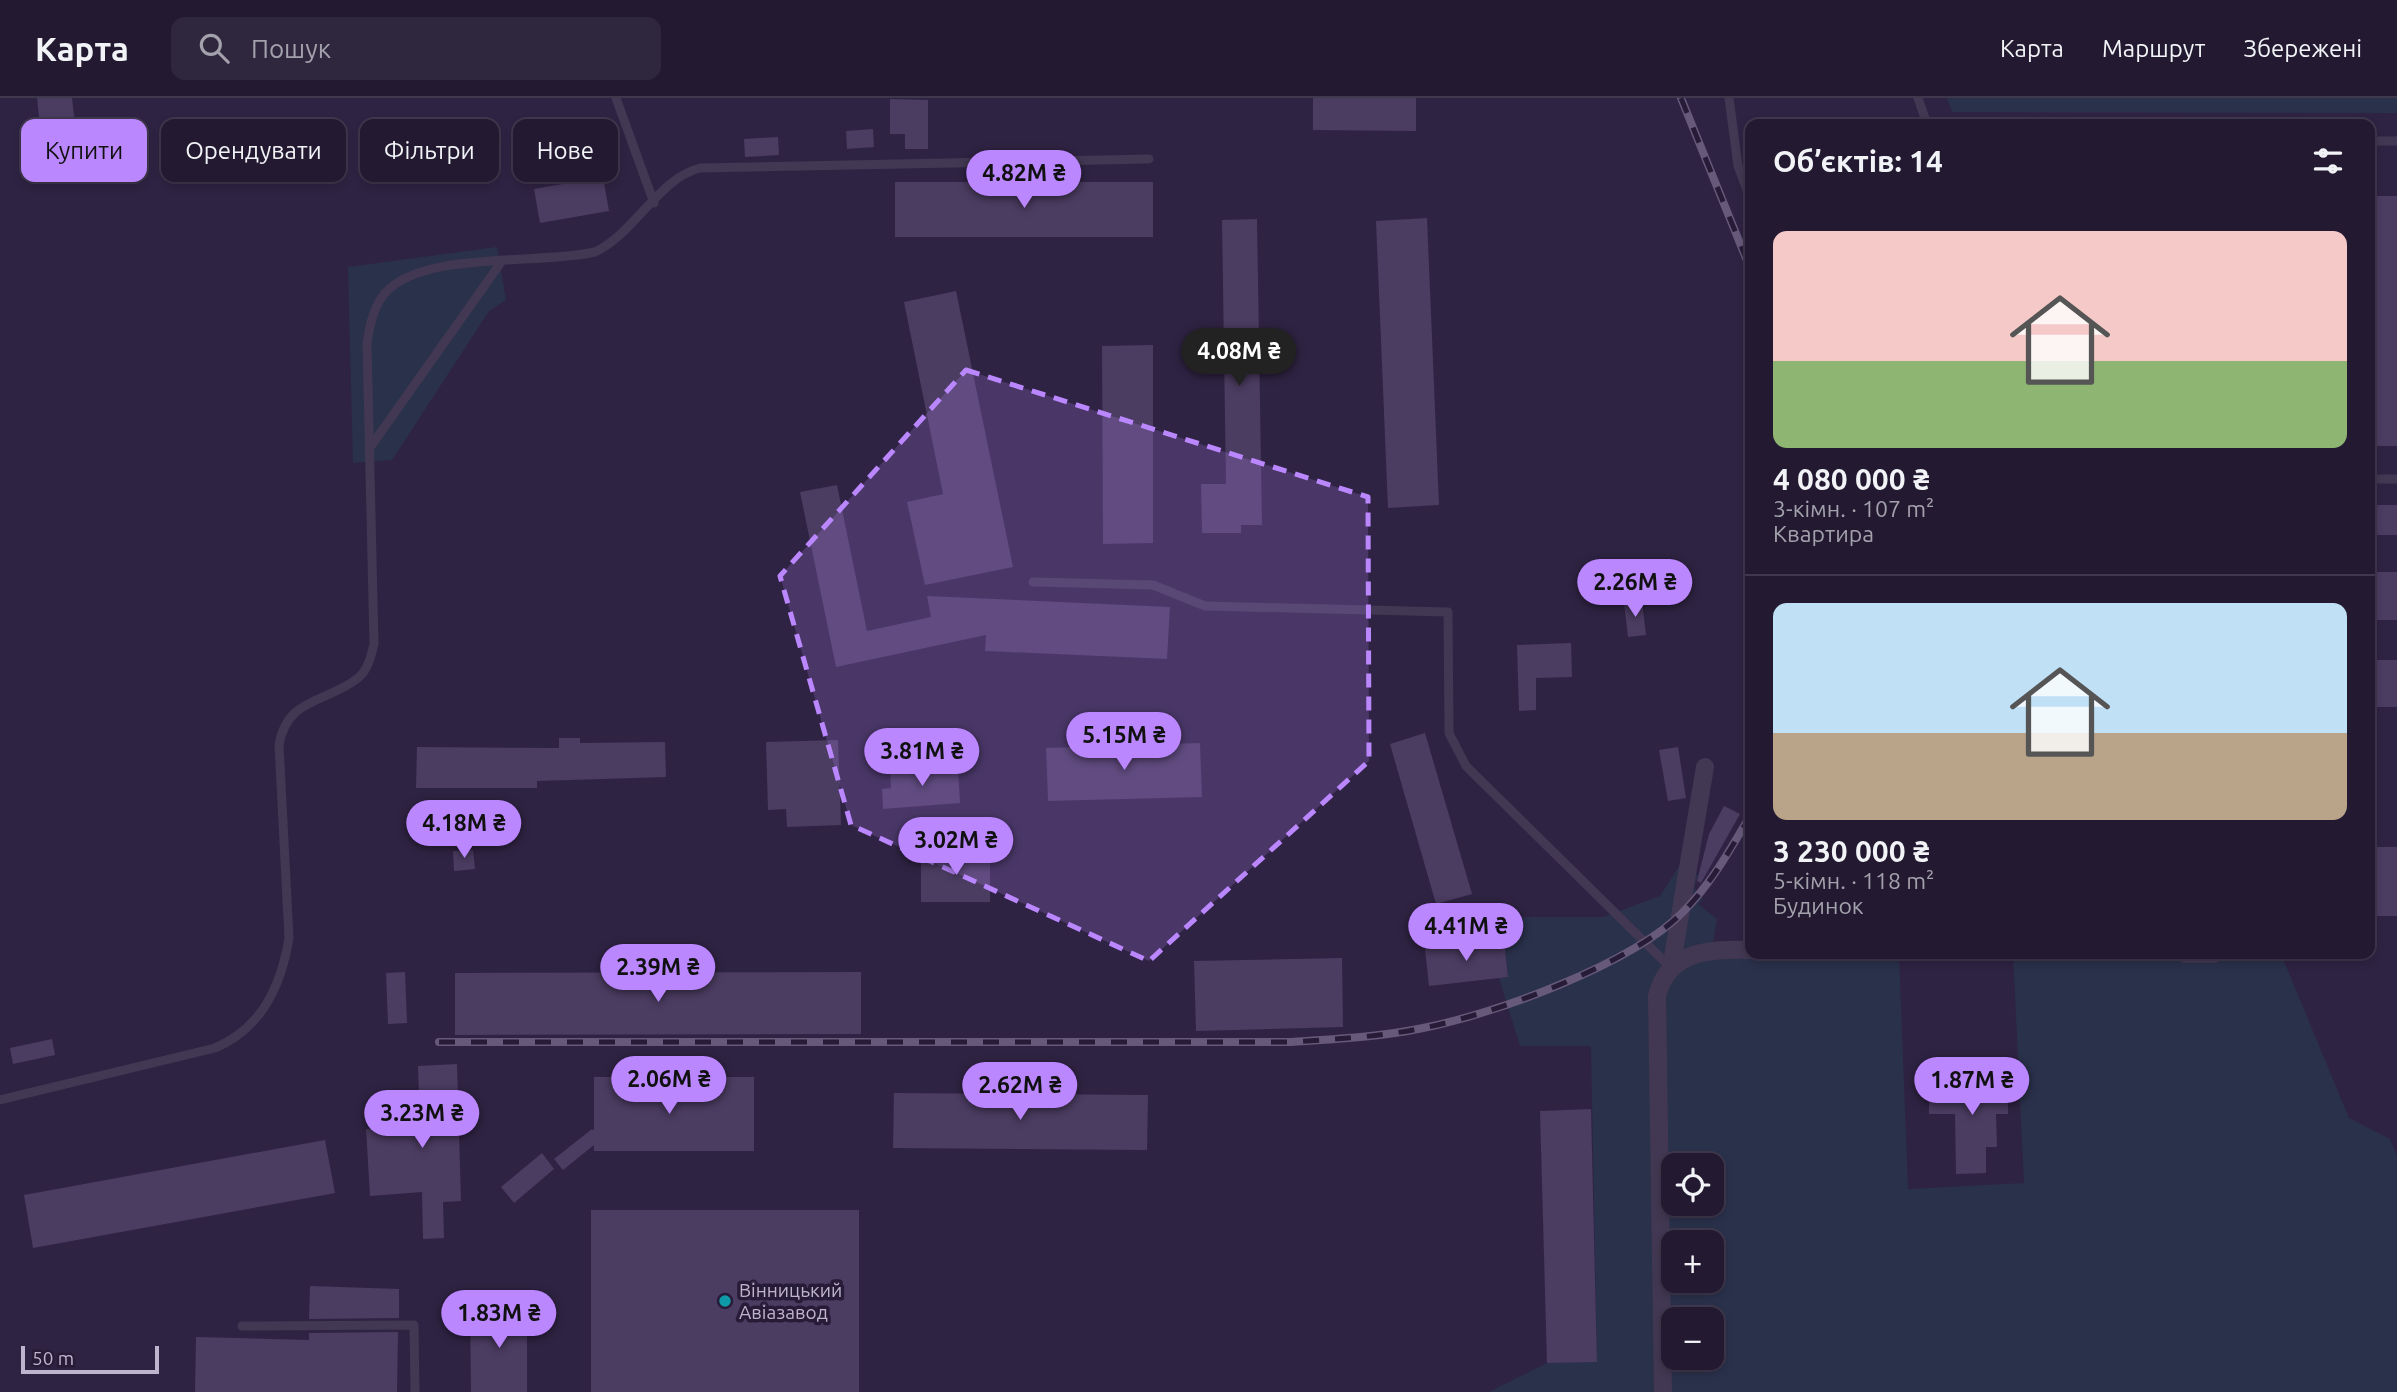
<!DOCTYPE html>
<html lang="uk">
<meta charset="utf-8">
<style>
body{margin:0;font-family:Ubuntu,sans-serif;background:#2f273e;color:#f1f3f6;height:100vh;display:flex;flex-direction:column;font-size:26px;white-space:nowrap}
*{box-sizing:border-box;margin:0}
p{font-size:23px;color:#a3a1ac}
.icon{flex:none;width:38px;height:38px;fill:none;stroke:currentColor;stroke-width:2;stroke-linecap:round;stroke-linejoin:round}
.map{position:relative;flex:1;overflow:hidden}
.panel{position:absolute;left:1745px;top:21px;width:630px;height:840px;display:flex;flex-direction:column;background:#231a32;border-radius:14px;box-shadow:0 4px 10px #0003,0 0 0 2px #40384d}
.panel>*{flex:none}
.hud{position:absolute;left:21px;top:21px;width:665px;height:63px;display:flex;gap:14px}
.fabs{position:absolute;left:1661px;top:1055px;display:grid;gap:14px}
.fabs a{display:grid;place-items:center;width:63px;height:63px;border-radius:14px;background:#231a32;box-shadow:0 4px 10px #0003,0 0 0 2px #40384d;font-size:35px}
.scale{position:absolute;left:21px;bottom:18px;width:138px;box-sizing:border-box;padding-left:7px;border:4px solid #bfb4cd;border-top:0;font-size:19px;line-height:24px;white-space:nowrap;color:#bfb4cd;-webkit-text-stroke:5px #271c38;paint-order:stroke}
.price{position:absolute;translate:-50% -60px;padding:0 16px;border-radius:24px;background:#bb87ff;color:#111;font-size:23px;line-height:46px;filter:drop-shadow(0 2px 4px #0008)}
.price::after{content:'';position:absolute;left:50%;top:42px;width:21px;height:16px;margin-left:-10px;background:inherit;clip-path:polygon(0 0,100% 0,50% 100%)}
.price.selected{background:#222;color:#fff}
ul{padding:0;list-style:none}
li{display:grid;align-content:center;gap:14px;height:371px;padding:0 28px}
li+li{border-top:2px solid #40384d}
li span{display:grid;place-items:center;height:217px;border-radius:14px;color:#555}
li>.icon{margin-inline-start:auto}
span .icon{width:126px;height:126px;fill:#fffc;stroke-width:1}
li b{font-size:30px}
h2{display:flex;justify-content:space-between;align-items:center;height:84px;padding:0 28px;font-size:30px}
.chip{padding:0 24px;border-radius:14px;background:#231a32;box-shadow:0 4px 10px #0003,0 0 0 2px #40384d;font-size:24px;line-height:63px}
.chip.selected{background:#bb87ff;color:#111}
header{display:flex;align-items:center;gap:42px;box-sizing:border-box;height:98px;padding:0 35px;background:#231a32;border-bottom:2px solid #40384d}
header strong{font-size:33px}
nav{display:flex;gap:38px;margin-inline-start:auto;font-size:24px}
.search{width:490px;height:63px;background:#2f273e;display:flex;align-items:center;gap:18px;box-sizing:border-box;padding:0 24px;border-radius:14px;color:#a3a1ac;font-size:26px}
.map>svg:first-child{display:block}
.green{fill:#2a314b;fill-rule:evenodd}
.building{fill:#4b3c61}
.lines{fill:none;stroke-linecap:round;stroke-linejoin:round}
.service{stroke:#423853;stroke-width:9}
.minor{stroke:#423853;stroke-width:18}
.rail-casing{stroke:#66597a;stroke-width:8}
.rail{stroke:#271c38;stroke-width:5;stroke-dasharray:16;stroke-linecap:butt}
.marked{fill:#bb87ff;fill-opacity:0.2;stroke:#bb87ff;stroke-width:5;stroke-dasharray:14 9;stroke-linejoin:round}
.culture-dot{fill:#0f9aa8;stroke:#271c38;stroke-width:2.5}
.labels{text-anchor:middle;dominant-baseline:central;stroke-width:7;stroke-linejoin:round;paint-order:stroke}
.poi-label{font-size:19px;fill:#bfb4cd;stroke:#271c38;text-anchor:start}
</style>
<header>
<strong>Карта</strong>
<div class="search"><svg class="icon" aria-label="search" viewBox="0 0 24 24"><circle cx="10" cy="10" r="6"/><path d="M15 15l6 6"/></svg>Пошук</div>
<nav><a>Карта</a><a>Маршрут</a><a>Збережені</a></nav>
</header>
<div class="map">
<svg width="2397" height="1294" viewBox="0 0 2397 1294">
<rect width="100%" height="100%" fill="#2f2343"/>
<g class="green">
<polygon points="1947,0 2397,0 2397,15 1952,14"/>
<polygon points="497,149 506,202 489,213 392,362 353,365 348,169"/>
<path d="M1678,770L1698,777L1694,790L1703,801L1698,806L1717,821L1712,851L1750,856H1899L1908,1091L2024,1085L2013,856H2281L2349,1020L2390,1041L2397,1057V1294H1489L1547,1265L1597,1263L1591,948H1520L1499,880L1508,879L1504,842L1490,843L1483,819H1603L1660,798ZM1673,1068H1712V1106H1673ZM1673,1144H1712V1183H1673ZM1673,1222H1712V1260H1673Z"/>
</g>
<g class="building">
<polygon points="37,0 72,0 79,60 44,63"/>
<polygon points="1313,0 1416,0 1416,33 1313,32"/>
<polygon points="890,1 928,2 928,51 905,51 905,36 890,36"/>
<polygon points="873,31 874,49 847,51 846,33"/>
<polygon points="778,39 779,57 745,59 744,41"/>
<polygon points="603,79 609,113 540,125 534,91"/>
<rect x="895" y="84" width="258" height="55"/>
<rect x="2370" y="98" width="27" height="250"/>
<polygon points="1427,120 1439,407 1388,410 1376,123"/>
<polygon points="1257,121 1262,427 1241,427 1241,435 1202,435 1201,386 1226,386 1222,122"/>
<polygon points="956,193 1013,469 925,487 907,404 943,396 904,204"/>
<polygon points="1153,247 1153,445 1103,446 1102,248"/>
<polygon points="837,387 867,533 931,519 927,498 1170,509 1167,561 985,553 986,537 836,569 800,394"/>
<rect x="2370" y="407" width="27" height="30"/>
<rect x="2370" y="474" width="27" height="48"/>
<polygon points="1642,503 1646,537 1628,539 1624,505"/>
<polygon points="1571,545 1572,579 1536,580 1536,612 1519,613 1517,547"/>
<rect x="2370" y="562" width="27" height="47"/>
<polygon points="1425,635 1472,796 1436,806 1390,646"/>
<polygon points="559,640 580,640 580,645 665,644 666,679 537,683 537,690 416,690 417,649 559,650"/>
<polygon points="838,642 841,727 787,729 786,711 768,712 766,644"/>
<polygon points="1200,645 1202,699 1048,703 1046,650"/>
<polygon points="1678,649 1686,700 1668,703 1659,652"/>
<polygon points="958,669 960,705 883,711 882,691 891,690 890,673"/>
<polygon points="1724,708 1740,716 1701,785 1697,783 1709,736"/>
<rect x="2370" y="749" width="27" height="69"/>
<polygon points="473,752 475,771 454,773 453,753"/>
<rect x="921" y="755" width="69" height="49"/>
<polygon points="1504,842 1508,879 1429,888 1425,851"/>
<polygon points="1342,860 1343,929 1196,933 1194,863"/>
<polygon points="405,874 407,925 388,926 386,875"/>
<polygon points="861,874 861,936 455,937 455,875"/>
<polygon points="52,941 55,957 13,966 10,950"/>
<polygon points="457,966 461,1103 443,1104 444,1140 423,1141 422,1094 370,1098 366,1031 420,1028 418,968"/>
<polygon points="1986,967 1987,995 2008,995 2008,1016 1996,1016 1997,1049 1986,1049 1986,1075 1956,1076 1955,1016 1929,1016 1929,996 1955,996 1954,968"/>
<polygon points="594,979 754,979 754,1053 594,1053 594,1047 563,1072 554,1061 592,1031 594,1033"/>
<polygon points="894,995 1148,997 1147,1052 893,1050"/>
<polygon points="1591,1011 1597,1264 1547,1265 1540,1013"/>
<polygon points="325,1042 335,1095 33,1150 24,1097"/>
<polygon points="542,1055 554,1071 514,1105 501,1089"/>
<rect x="591" y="1112" width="268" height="182"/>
<polygon points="310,1188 399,1191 399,1220 309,1221"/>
<polygon points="470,1210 527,1210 527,1294 471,1294"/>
<polygon points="398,1234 397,1294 195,1294 196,1239 309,1242 309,1235"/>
</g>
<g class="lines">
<g class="service">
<polyline points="616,0 654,105"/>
<polyline points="1729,0 1738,68 1750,100"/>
<polyline points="1918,0 1927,26"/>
<polyline points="2370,43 2397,43"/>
<polyline points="369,351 502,163"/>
<polyline points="2370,381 2397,381"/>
<polyline points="1033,484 1153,487 1205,508 1448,514 1449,635 1466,668 1670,869"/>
<polyline points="2293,856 2297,856"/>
<path d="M0,1002L215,950C262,930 281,888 289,840L279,647C287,599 327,605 358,580C368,572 371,558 374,546L367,245C370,226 374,205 389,191C432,153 539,167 595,154C635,135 659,80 700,70L1149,61"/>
<polyline points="242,1228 414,1227 415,1294"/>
</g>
<g class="minor">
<polyline points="2185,856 2214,856"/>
<polyline points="1671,871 1705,669"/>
<path d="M1663,1294L1657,898C1668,852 1711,851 1750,852"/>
</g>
<g class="rail-casing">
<g id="rail">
<polyline points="1681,0 1750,170"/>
<path d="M439,944H1291C1336,941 1380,939 1423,930C1495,916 1632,866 1683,814C1711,786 1730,752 1750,718"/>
</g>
</g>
<use href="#rail" class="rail"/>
</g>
<path class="marked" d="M966,272L1368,399L1369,663L1149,863L851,727L780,478Z"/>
<circle class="culture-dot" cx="725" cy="1203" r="7"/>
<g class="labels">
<g class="poi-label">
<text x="739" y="1192">Вінницький<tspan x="739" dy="22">Авіазавод</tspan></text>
</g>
</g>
</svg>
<div class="fabs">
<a><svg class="icon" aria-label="locate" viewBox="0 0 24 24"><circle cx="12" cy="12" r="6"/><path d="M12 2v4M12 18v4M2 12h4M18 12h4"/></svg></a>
<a>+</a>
<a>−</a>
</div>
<div class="scale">50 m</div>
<b class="price" style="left:1024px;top:112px">4.82M ₴</b>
<b class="price selected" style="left:1239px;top:290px">4.08M ₴</b>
<b class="price" style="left:1635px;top:521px">2.26M ₴</b>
<b class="price" style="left:1124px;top:674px">5.15M ₴</b>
<b class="price" style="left:922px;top:690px">3.81M ₴</b>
<b class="price" style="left:464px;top:762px">4.18M ₴</b>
<b class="price" style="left:956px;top:779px">3.02M ₴</b>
<b class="price" style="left:1466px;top:865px">4.41M ₴</b>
<b class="price" style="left:658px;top:906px">2.39M ₴</b>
<b class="price" style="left:669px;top:1018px">2.06M ₴</b>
<b class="price" style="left:1972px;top:1019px">1.87M ₴</b>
<b class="price" style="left:1020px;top:1024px">2.62M ₴</b>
<b class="price" style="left:422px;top:1052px">3.23M ₴</b>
<b class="price" style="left:499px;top:1252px">1.83M ₴</b>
<div class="hud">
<a class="chip selected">Купити</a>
<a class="chip">Орендувати</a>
<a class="chip">Фільтри</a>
<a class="chip">Нове</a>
</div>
<section class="panel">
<h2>Об’єктів: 14<svg class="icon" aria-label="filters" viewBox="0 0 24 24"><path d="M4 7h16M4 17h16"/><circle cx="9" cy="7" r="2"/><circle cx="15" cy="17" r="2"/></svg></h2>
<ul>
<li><span style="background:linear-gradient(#f6c9c9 60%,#8fb573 0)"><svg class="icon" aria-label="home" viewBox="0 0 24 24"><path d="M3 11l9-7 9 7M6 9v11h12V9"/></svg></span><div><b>4 080 000 ₴</b><p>3-кімн. · 107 m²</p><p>Квартира</p></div></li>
<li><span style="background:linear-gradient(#bfe0f5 60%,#b9a48a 0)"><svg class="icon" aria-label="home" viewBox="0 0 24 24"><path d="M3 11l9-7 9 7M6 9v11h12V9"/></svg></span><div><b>3 230 000 ₴</b><p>5-кімн. · 118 m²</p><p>Будинок</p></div></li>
</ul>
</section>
</div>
